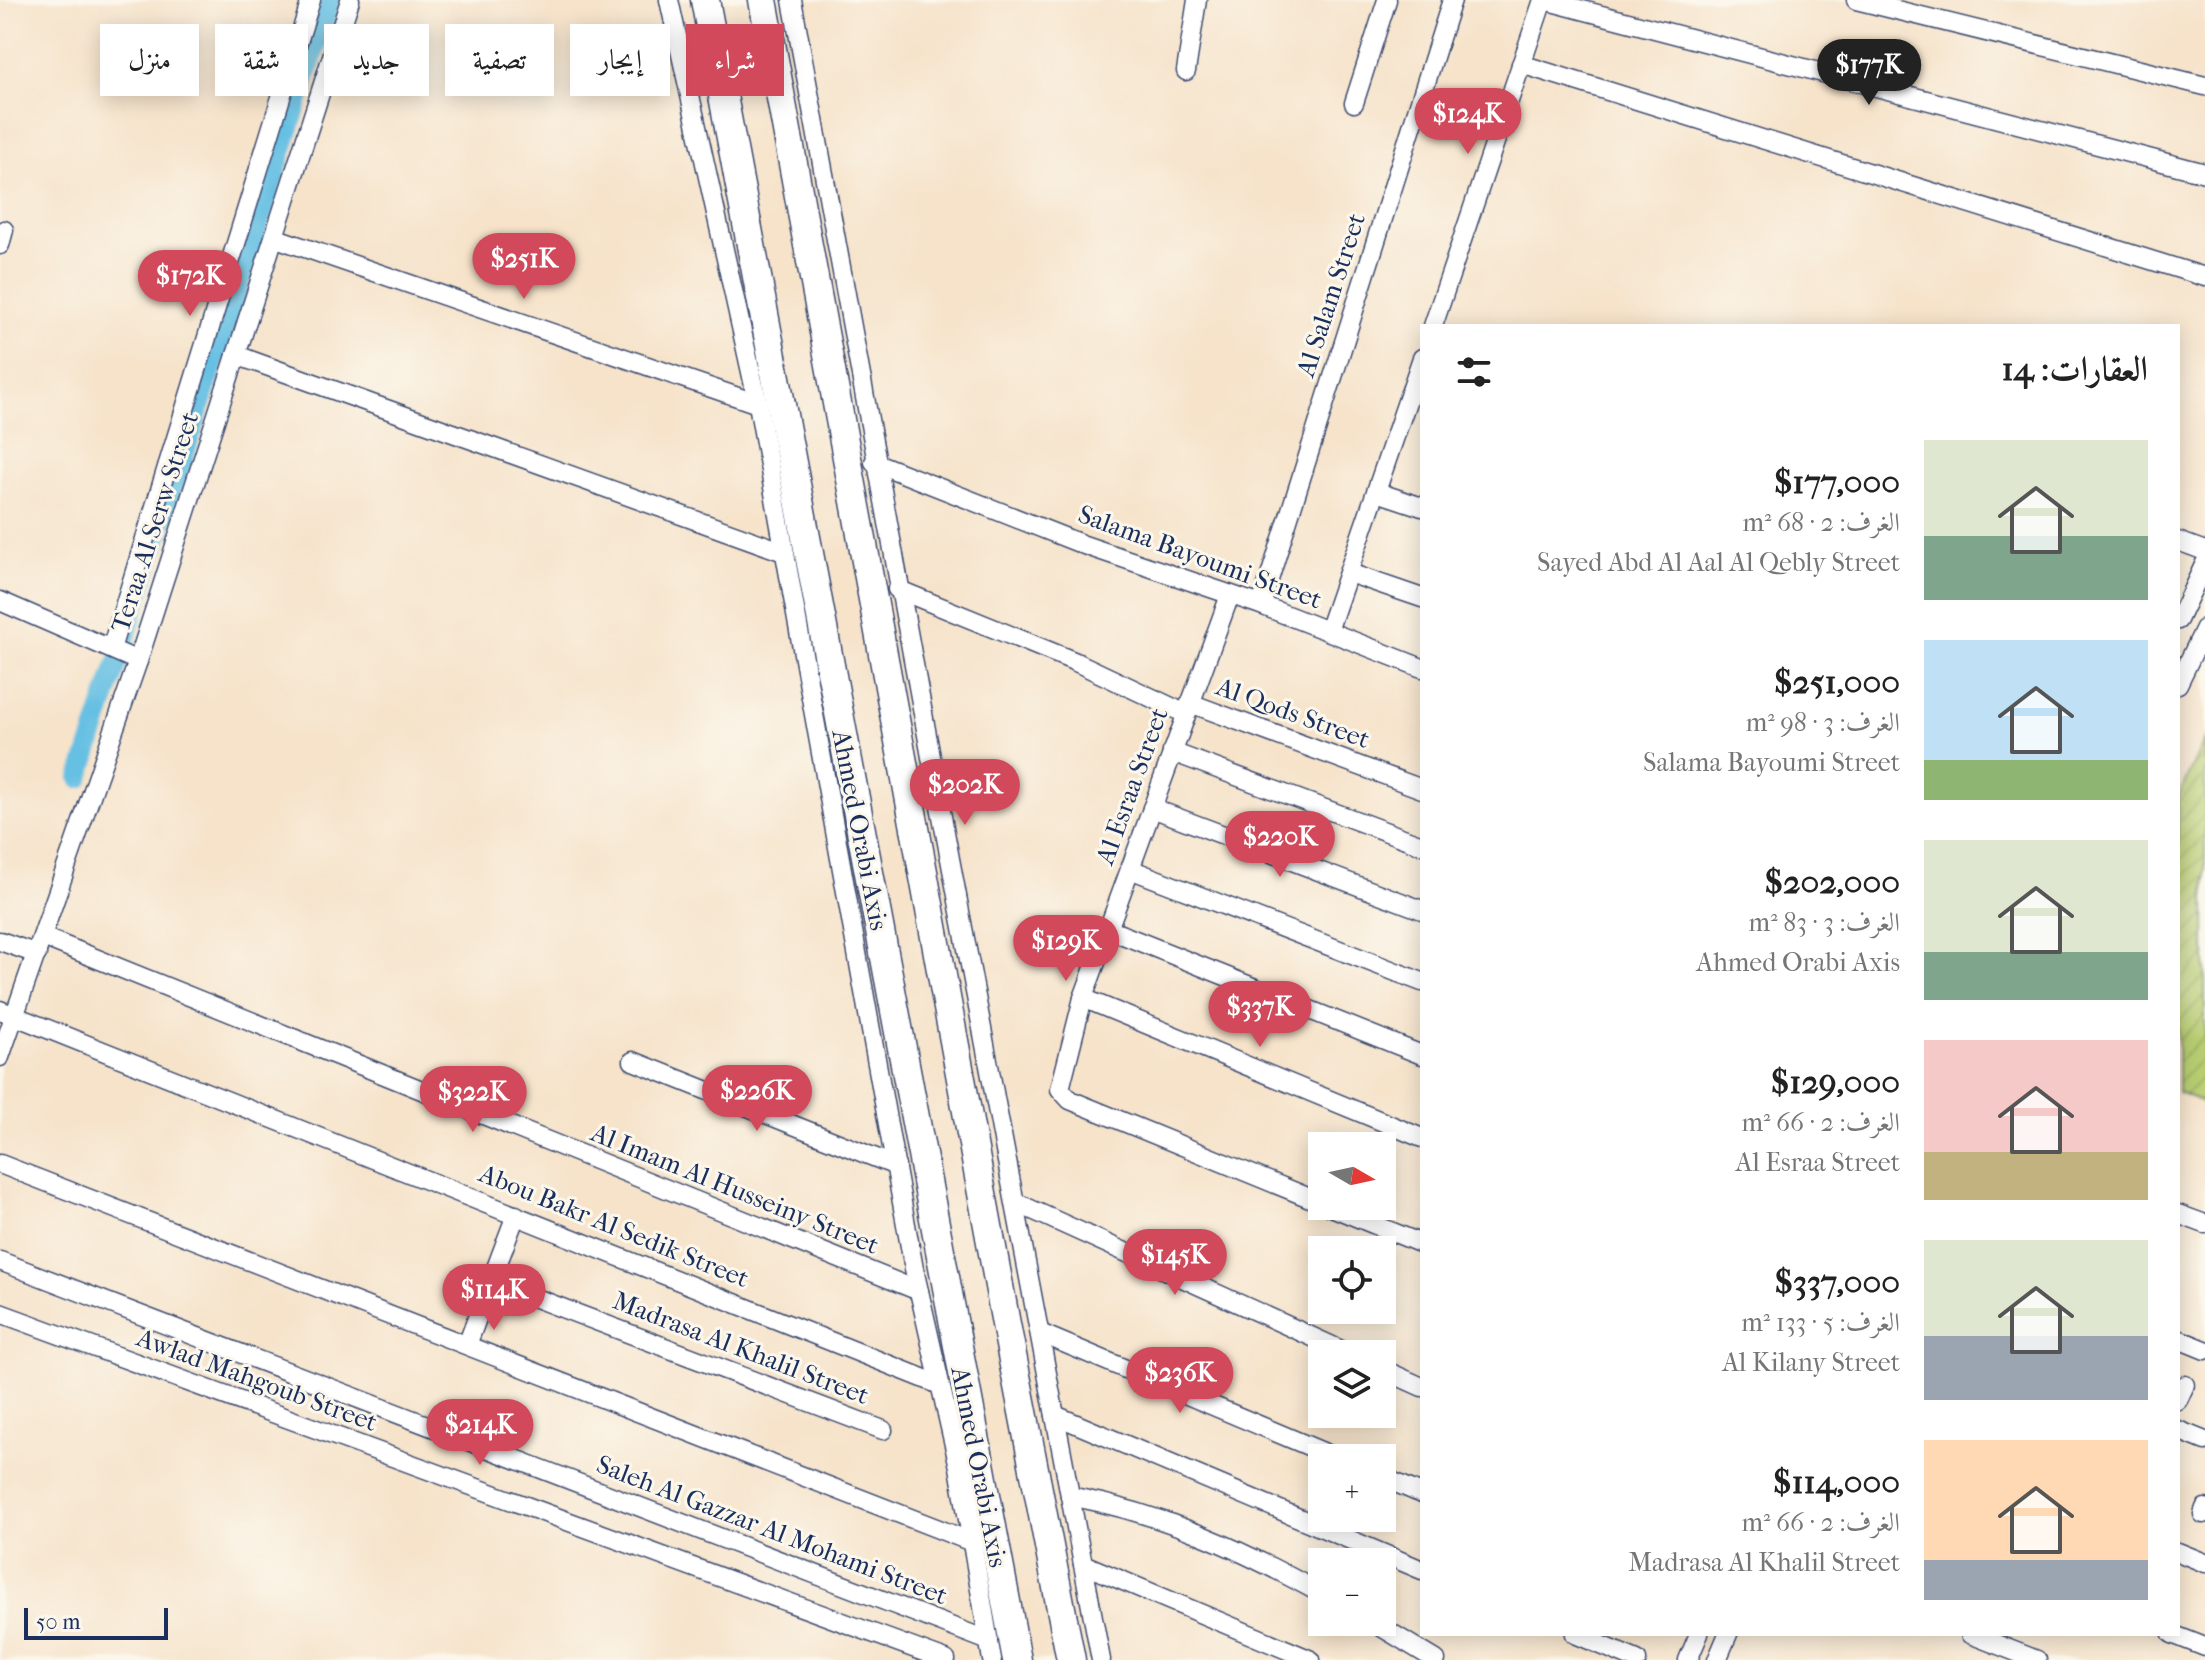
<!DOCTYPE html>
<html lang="ar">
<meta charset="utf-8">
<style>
body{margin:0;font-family:"IM FELL French Canon",Amiri,serif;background:#f6f6f6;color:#222;direction:rtl;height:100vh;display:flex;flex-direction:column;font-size:30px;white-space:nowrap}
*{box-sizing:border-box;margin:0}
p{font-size:26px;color:#767676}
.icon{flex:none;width:44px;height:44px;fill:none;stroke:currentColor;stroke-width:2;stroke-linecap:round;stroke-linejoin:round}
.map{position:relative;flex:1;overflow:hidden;direction:ltr}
.sheet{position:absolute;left:1420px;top:324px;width:760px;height:1312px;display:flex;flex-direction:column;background:#fff;border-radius:0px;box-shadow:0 4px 20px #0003;direction:rtl}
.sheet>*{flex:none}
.hud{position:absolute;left:24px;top:24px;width:760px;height:72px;direction:rtl;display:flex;gap:16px}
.needle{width:52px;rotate:99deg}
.fabs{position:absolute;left:1308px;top:1132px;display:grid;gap:16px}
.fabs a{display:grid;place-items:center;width:88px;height:88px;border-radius:0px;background:#fff;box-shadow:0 4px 20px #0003;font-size:40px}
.scale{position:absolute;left:24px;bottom:20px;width:144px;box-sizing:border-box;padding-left:8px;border:4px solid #1b2f5e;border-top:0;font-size:22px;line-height:28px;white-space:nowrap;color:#1b2f5e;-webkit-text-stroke:6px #fbf7ec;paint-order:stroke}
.price{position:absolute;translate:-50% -68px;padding:0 18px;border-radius:28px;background:#d1495b;color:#fff;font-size:26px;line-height:52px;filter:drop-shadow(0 2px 4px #0008)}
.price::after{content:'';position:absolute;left:50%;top:48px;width:24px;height:18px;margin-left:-12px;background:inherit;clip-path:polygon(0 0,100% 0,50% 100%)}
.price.selected{background:#222;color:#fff}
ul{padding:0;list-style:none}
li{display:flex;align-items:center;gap:24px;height:200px;padding:0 32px}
li span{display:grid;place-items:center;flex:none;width:224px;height:160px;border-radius:0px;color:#555}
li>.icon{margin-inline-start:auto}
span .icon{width:96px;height:96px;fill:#fffc;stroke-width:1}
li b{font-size:34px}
h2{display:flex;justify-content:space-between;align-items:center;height:96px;padding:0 32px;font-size:34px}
.tag{padding:0 28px;border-radius:0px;background:#fff;box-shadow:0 4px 20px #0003;font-size:28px;line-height:72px}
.tag.selected{background:#d1495b;color:#fff}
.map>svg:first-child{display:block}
.garden{fill:url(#garden-furrows);stroke:#6a7e68;stroke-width:2}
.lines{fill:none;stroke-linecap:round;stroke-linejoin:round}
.canal{stroke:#66c0e3;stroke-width:20}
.minor-casing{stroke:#3c4a6e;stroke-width:21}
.highway-casing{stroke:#3c4a6e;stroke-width:31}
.minor{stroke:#fff;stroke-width:18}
.highway{stroke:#fff;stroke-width:28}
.labels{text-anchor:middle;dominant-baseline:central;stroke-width:6;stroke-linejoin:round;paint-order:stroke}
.street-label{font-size:26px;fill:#1b2f5e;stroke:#fbf7ec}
</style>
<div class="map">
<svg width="2205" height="1660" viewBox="0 0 2205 1660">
<defs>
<pattern id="garden-furrows" width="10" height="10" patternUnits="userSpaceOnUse" patternTransform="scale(2)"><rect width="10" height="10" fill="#b8cd71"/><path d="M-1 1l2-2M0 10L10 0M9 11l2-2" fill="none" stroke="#9eb064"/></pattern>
</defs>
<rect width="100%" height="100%" fill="#fbf7ec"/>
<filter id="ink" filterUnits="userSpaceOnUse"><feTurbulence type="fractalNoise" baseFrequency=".0125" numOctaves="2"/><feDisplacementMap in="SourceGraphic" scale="16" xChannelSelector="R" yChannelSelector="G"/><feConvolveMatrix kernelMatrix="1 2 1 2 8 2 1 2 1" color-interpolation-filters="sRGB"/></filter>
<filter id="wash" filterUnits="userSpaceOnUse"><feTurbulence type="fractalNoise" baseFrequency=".006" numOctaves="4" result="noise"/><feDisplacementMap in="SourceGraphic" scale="32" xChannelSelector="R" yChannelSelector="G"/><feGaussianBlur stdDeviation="1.8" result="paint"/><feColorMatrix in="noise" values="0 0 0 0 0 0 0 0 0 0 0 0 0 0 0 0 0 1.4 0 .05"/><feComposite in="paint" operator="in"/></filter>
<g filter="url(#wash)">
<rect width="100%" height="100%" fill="#f6e3ca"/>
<polygon class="garden" points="2205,739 2205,1103 2178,1092 2178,797"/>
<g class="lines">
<g class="canal">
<polyline points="126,636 331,0"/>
<polyline points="80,778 118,661"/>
</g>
</g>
</g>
<g filter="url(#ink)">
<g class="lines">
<g class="minor-casing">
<g id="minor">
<polyline points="669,0 758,404 914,1269 959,1467 992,1660"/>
<path d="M792,0C890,554 998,1107 1101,1660"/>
<polyline points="1544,0 2205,173"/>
<polyline points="1856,0 2205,86"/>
<polyline points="1521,64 2205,277"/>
<polyline points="1186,71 1197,0"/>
<polyline points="1354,103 1387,0"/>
<polyline points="276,238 758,404"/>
<polyline points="0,245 4,230"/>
<polyline points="1433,326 1543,0"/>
<polyline points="236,355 784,552"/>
<polyline points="874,462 1084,545 1261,605 1422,668"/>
<polyline points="1377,492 1422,507"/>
<polyline points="2178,541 2205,551"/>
<polyline points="1349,573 1422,598"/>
<polyline points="897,589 1076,662 1186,714"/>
<polyline points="1230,595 1083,998 1060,1089 1070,1100 1322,1203"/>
<polyline points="0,601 138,661"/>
<polyline points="1261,605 1452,0"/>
<polyline points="2178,620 2205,563"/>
<polyline points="1328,631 1422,358"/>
<polyline points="111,649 311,0"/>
<polyline points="2178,684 2205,628"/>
<polyline points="1190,703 1422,789"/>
<polyline points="1172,752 1422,845"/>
<polyline points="1152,808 1422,910"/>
<polyline points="1130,869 1422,982"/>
<polyline points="1108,929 1422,1055"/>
<polyline points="43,937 919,1291"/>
<polyline points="0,941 37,954"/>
<polyline points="1083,998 1422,1138"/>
<polyline points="0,1010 940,1385"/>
<polyline points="0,1057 138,661 350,0"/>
<polyline points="633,1061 896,1166"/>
<polyline points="0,1164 972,1542"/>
<polyline points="1017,1203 1350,1354"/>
<polyline points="1329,1206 1422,1244"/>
<polyline points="2178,1214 2205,1224"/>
<polyline points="0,1261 989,1641"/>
<polyline points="491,1281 883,1430"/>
<polyline points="0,1313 946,1660"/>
<polyline points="1040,1333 1337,1458"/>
<polyline points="2178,1339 2205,1350"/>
<polyline points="467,1345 516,1215"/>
<polyline points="1382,1369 1422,1387"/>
<polyline points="2178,1400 2185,1385"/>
<polyline points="1055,1415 1422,1570"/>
<polyline points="2178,1430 2205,1441"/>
<polyline points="1382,1477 1422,1494"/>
<path d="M1070,1496C1167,1515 1236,1547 1322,1594"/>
<polyline points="2203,1514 2205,1508"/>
<polyline points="2178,1552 2205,1563"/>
<polyline points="1083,1564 1311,1660"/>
<polyline points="1373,1622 1436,1660"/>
<polyline points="1575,1634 1637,1660"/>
<polyline points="1970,1634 2037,1660"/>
<polyline points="2172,1634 2205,1647"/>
<polyline points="1688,1660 1699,1634"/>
<polyline points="1717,1660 1728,1634"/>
</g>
</g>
<g class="highway-casing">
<g id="highway">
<polyline points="705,0 1017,1660"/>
<polyline points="763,0 1006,1324 1071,1660"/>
</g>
</g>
<use href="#minor" class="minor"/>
<use href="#highway" class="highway"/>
</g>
</g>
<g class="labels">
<g class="street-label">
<text transform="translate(1331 295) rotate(-72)">Al Salam Street</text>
<text transform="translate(155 522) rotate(-72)">Teraa Al Serw Street</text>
<text transform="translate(1200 557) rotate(20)">Salama Bayoumi Street</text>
<text transform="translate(1293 713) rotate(20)">Al Qods Street</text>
<text transform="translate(1132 786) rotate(-70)">Al Esraa Street</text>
<text transform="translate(860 830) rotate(79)">Ahmed Orabi Axis</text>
<text transform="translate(735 1189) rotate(22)">Al Imam Al Husseiny Street</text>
<text transform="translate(614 1226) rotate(22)">Abou Bakr Al Sedik Street</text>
<text transform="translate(741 1348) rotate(21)">Madrasa Al Khalil Street</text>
<text transform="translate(257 1380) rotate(20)">Awlad Mahgoub Street</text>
<text transform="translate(979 1467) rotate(79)">Ahmed Orabi Axis</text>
<text transform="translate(772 1530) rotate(21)">Saleh Al Gazzar Al Mohami Street</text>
</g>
</g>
</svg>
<div class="fabs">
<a><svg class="needle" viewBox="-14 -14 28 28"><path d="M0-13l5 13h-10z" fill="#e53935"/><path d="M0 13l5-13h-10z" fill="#767676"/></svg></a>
<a><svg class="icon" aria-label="locate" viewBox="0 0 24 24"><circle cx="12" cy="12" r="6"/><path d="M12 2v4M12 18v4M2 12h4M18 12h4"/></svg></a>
<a><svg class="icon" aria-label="layers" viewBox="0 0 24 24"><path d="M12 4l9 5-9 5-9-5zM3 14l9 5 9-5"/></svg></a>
<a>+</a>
<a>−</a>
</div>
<div class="scale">50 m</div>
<b class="price selected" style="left:1869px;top:107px">$177K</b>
<b class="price" style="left:1468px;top:156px">$124K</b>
<b class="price" style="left:524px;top:301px">$251K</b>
<b class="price" style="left:190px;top:318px">$172K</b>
<b class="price" style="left:965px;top:827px">$202K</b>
<b class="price" style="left:1280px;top:879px">$220K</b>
<b class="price" style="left:1066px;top:983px">$129K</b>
<b class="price" style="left:1260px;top:1049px">$337K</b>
<b class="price" style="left:757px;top:1133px">$226K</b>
<b class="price" style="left:473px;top:1134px">$322K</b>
<b class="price" style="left:1175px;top:1297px">$145K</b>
<b class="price" style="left:494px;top:1332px">$114K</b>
<b class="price" style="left:1180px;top:1415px">$236K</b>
<b class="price" style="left:480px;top:1467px">$214K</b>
<div class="hud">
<a class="tag selected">شراء</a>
<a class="tag">إيجار</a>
<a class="tag">تصفية</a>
<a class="tag">جديد</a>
<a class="tag">شقة</a>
<a class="tag">منزل</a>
</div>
<section class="sheet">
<h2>العقارات: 14<svg class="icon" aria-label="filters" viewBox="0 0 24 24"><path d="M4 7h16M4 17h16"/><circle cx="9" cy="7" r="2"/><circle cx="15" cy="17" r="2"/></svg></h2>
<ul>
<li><span style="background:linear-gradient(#dfe7d0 60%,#7fa58c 0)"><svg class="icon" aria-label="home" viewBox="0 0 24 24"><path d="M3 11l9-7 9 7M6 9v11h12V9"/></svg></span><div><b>$177,000</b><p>الغرف: 2 · 68 m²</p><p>Sayed Abd Al Aal Al Qebly Street</p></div></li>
<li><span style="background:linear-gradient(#bfe0f5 75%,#8fb573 0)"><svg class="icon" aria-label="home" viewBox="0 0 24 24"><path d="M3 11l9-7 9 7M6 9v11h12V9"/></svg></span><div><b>$251,000</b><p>الغرف: 3 · 98 m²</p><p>Salama Bayoumi Street</p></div></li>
<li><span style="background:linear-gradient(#dfe7d0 70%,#7fa58c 0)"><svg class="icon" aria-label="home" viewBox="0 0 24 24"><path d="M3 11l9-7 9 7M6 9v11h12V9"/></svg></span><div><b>$202,000</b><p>الغرف: 3 · 83 m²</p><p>Ahmed Orabi Axis</p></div></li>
<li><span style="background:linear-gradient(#f6c9c9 70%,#c2b280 0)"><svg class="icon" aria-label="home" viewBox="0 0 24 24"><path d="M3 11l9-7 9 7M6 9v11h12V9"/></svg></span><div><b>$129,000</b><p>الغرف: 2 · 66 m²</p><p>Al Esraa Street</p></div></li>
<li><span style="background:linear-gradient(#dfe7d0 60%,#9aa5b1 0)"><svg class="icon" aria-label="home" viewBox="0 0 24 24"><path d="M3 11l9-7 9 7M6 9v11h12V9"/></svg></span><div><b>$337,000</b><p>الغرف: 5 · 133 m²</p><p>Al Kilany Street</p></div></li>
<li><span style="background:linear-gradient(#ffd9b3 75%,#9aa5b1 0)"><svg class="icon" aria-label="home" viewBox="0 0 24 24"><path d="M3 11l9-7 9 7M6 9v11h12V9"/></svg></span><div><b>$114,000</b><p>الغرف: 2 · 66 m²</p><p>Madrasa Al Khalil Street</p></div></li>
</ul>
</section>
</div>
